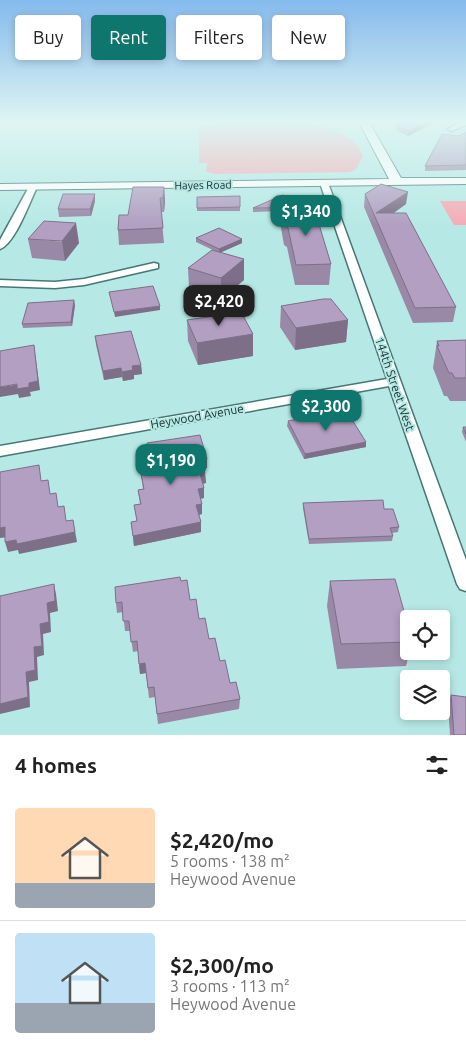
<!DOCTYPE html>
<meta charset="utf-8">
<style>
body{margin:0;font-family:Ubuntu,sans-serif;background:#f6f6f6;color:#222;height:100vh;display:flex;flex-direction:column;font-size:19px;white-space:nowrap}
*{box-sizing:border-box;margin:0}
p{font-size:16px;color:#767676}
.icon{flex:none;width:28px;height:28px;fill:none;stroke:currentColor;stroke-width:2;stroke-linecap:round;stroke-linejoin:round}
.map{position:relative;height:735px;overflow:hidden}
.details{display:flex;flex-direction:column;background:#fff;flex:1}
.details>*{flex:none}
.guide{position:absolute;left:15px;top:15px;width:436px;height:45px;display:flex;gap:10px}
.tools{position:absolute;left:400px;top:610px;display:grid;gap:10px}
.tools a{display:grid;place-items:center;width:50px;height:50px;border-radius:5px;background:#fff;box-shadow:0 2px 8px #0003;font-size:25px}
.price{position:absolute;translate:-50% -42px;padding:0 11px;border-radius:10px;background:#0f766e;color:#fff;font-size:16px;line-height:32px;filter:drop-shadow(0 1px 2px #0008)}
.price::after{content:'';position:absolute;left:50%;top:30px;width:15px;height:11px;margin-left:-8px;background:inherit;clip-path:polygon(0 0,100% 0,50% 100%)}
.price.active{background:#222;color:#fff}
ul{padding:0;list-style:none}
li{display:flex;align-items:center;gap:15px;height:125px;padding:0 15px}
li+li{border-top:1px solid #e0e0e0}
li span{display:grid;place-items:center;flex:none;width:140px;height:100px;border-radius:5px;color:#555}
li>.icon{margin-inline-start:auto}
span .icon{width:60px;height:60px;fill:#fffc;stroke-width:1}
li b{font-size:21px}
h2{display:flex;justify-content:space-between;align-items:center;height:60px;padding:0 15px;font-size:21px}
.pill{padding:0 18px;border-radius:5px;background:#fff;box-shadow:0 2px 8px #0003;font-size:18px;line-height:45px}
.pill.active{background:#0f766e;color:#fff}
.map>svg:first-child{display:block}
.green{fill:#f5acb6}
.lines{fill:none;stroke-linecap:round;stroke-linejoin:round}
.street-casing{stroke:#467773;stroke-width:3}
.secondary-casing{stroke:#467773;stroke-width:2}
.street{fill:#fff;fill-rule:evenodd}
.secondary{fill:#fff;fill-rule:evenodd}
.wall{fill:#9989a6}
.shaded-wall{fill:#7d6f87}
.building{fill:#b29fc1;stroke:#7d6f87}
.labels{text-anchor:middle;dominant-baseline:central;stroke-width:4;stroke-linejoin:round;paint-order:stroke}
.far-street-label{font-size:11px;fill:#182c2b;stroke:#b6e9e5}
.street-label{font-size:12px;fill:#182c2b;stroke:#b6e9e5}
</style>
<div class="map">
<svg width="466" height="735" viewBox="0 0 466 735">
<rect width="100%" height="100%" fill="#b6e9e5"/>
<g class="green">
<path d="M229,122C261,122 354,116 363,157L356,169L350,172L214,174L206,171L207,163H199V128Z"/>
<polygon points="440,201 466,201 466,225 454,225"/>
</g>
<g class="lines">
<g class="street-casing">
<g id="street">
<polygon points="460,122 466,122 466,125 451,131 448,129"/>
<polygon points="321,181 328,183 466,560 466,591 460,589 457,584 389,386 0,456 0,446 387,379 320,183"/>
<path d="M30,185L37,187C30,201 15,244 0,249V240Z"/>
<polygon points="154,263 158,264 158,268 84,285 55,288 0,286 0,280 55,282 84,279"/>
</g>
</g>
<g class="secondary-casing">
<polygon id="secondary" points="359,122 369,122 401,178 466,178 466,184 0,190 0,184 389,179"/>
</g>
<use href="#street" class="street"/>
<use href="#secondary" class="secondary"/>
</g>
<g class="wall">
<polygon points="436,122 408,136 396,130 396,126"/>
<polygon points="466,132 466,170 425,171 425,166 459,136"/>
<polygon points="164,187 165,201 164,212 161,212 164,243 119,245 118,230 128,215"/>
<polygon points="95,194 95,201 91,216 59,217 58,209"/>
<polygon points="365,194 406,204 394,213 456,307 453,322 413,323 364,207"/>
<polygon points="240,196 240,211 197,211 197,197"/>
<polygon points="314,206 313,210 331,264 329,285 295,285 287,247 284,245 281,228 281,211 253,212 253,208"/>
<polygon points="196,238 242,239 242,243 220,253 244,259 244,280 221,299 189,288 188,268 215,251 196,242"/>
<polygon points="28,239 79,243 65,261 32,258"/>
<polygon points="75,305 72,326 23,328 22,324"/>
<polygon points="281,306 348,320 346,342 295,350 280,327"/>
<polygon points="187,320 253,356 198,365 188,341"/>
<polygon points="95,336 141,365 142,374 134,375 134,379 123,381 122,377 104,380 96,345"/>
<polygon points="466,340 466,401 450,401 447,396 444,396 433,368 437,341"/>
<polygon points="288,421 366,447 304,459 287,426"/>
<polygon points="463,427 466,427 466,442 462,432"/>
<polygon points="147,443 207,468 204,469 205,473 206,483 203,484 204,488 204,498 200,499 202,504 202,514 199,515 201,522 201,532 134,546 131,522 137,521 134,505 140,504 138,490 143,489 141,474 146,474 144,460 149,460"/>
<polygon points="303,503 384,509 399,527 398,532 392,533 393,536 392,541 309,544 303,508"/>
<polygon points="181,581 190,600 230,683 240,699 239,709 158,724 155,697 149,698 146,673 140,674 138,651 133,652 130,631 125,631 123,612 117,613 116,603"/>
<polygon points="330,581 409,629 409,651 410,651 406,666 337,669 327,606"/>
<polygon points="451,695 466,735 450,735 448,705"/>
</g>
<g class="shaded-wall">
<polygon points="427,122 436,122 408,136 409,131"/>
<polygon points="164,187 165,201 164,212 163,198"/>
<polygon points="408,192 406,204 378,223 376,213"/>
<polygon points="95,194 95,201 91,216 90,209"/>
<polygon points="76,223 79,243 65,261 62,241"/>
<polygon points="242,239 242,243 219,253 219,249"/>
<polygon points="244,259 244,280 221,299 221,278"/>
<polygon points="74,300 75,305 72,326 71,322"/>
<polygon points="160,306 160,310 115,317 114,312"/>
<polygon points="348,320 346,342 295,350 296,328"/>
<polygon points="253,334 253,356 198,365 197,343"/>
<polygon points="34,345 40,390 30,392 31,396 19,398 18,394 0,397 0,387 29,383"/>
<polygon points="141,365 142,374 134,375 134,379 123,381 122,372 132,366"/>
<polygon points="121,368 122,377 104,380 103,371"/>
<polygon points="366,442 366,447 304,459 305,454"/>
<polygon points="201,459 207,459 207,468 201,469"/>
<polygon points="205,473 206,483 200,484 200,474"/>
<polygon points="204,488 204,498 198,499 198,489"/>
<polygon points="202,504 202,514 197,515 196,505"/>
<polygon points="73,520 77,542 19,554 18,550 8,552 5,542"/>
<polygon points="201,522 201,532 134,546 133,536"/>
<polygon points="5,527 8,537 0,538 0,528"/>
<polygon points="54,584 56,594 58,611 50,613 51,632 43,634 44,655 37,657 38,680 29,682 30,707 0,714 0,704 26,672 40,624"/>
<polygon points="145,663 146,673 140,674 139,664"/>
</g>
<g class="building">
<polygon points="399,122 427,122 409,131 396,126"/>
<polygon points="466,132 466,165 425,166 442,134 459,136"/>
<polygon points="381,184 408,192 376,213 406,213 456,307 415,308 365,194"/>
<polygon points="133,187 164,187 163,198 160,198 163,228 118,230 119,215 128,215"/>
<polygon points="63,194 95,194 90,209 58,209"/>
<polygon points="283,195 314,206 314,207 253,208"/>
<polygon points="240,196 240,207 197,208 197,197"/>
<polygon points="281,209 312,209 315,211 331,264 296,265 288,228 285,226"/>
<polygon points="44,221 76,223 62,241 28,239"/>
<polygon points="219,228 242,239 219,249 196,238"/>
<polygon points="212,250 244,259 221,278 188,268"/>
<polygon points="153,286 160,306 114,312 109,292"/>
<polygon points="323,299 331,299 348,320 296,328 281,306"/>
<polygon points="74,300 71,322 22,324 28,303"/>
<polygon points="241,312 253,334 197,343 187,320"/>
<polygon points="131,331 141,365 132,366 133,370 122,372 121,368 103,371 95,336"/>
<polygon points="466,340 466,378 455,378 452,373 449,373 437,346 439,346 437,341"/>
<polygon points="34,345 38,381 29,383 29,387 17,389 17,384 0,387 0,351"/>
<polygon points="346,410 366,442 305,454 288,421"/>
<polygon points="463,427 466,427 466,434"/>
<polygon points="200,435 207,459 201,459 205,473 200,474 204,488 198,489 202,504 196,505 201,522 133,536 131,522 137,521 134,505 141,504 138,490 144,489 141,474 147,474 144,460 150,459 147,443"/>
<polygon points="39,465 41,481 48,480 50,494 56,493 58,507 64,506 66,521 73,520 75,532 17,544 16,540 5,542 5,527 0,528 0,472"/>
<polygon points="383,500 384,509 393,509 399,527 390,528 393,536 309,539 303,503"/>
<polygon points="180,577 181,581 187,580 190,600 196,599 199,619 205,618 209,639 215,638 220,661 225,660 230,683 236,682 240,699 157,714 154,687 148,688 145,663 139,664 137,641 131,642 129,621 123,621 122,602 116,603 115,587"/>
<polygon points="395,579 409,629 409,642 341,644 330,581"/>
<polygon points="54,584 55,601 47,603 49,622 40,624 42,646 34,647 35,670 26,672 28,697 0,704 0,596"/>
<polygon points="451,695 466,697 466,735 454,735"/>
</g>
<linearGradient id="sky" x2="0" y2="1"><stop stop-color="#85baed"/><stop offset="0.54" stop-color="#def5f3"/><stop offset="1" stop-color="#def5f3" stop-opacity="0"/></linearGradient>
<rect width="466" height="225" fill="url(#sky)"/>
<g class="labels">
<g class="far-street-label">
<text transform="translate(203 185) rotate(-1)">Hayes Road</text>
</g>
<g class="street-label">
<text transform="translate(395 384) rotate(71)">144th Street West</text>
<text transform="translate(197 416) rotate(-10)">Heywood Avenue</text>
</g>
</g>
</svg>
<div class="tools">
<a><svg class="icon" aria-label="locate" viewBox="0 0 24 24"><circle cx="12" cy="12" r="6"/><path d="M12 2v4M12 18v4M2 12h4M18 12h4"/></svg></a>
<a><svg class="icon" aria-label="layers" viewBox="0 0 24 24"><path d="M12 4l9 5-9 5-9-5zM3 14l9 5 9-5"/></svg></a>
</div>
<b class="price" style="left:306px;top:237px">$1,340</b>
<b class="price active" style="left:219px;top:327px">$2,420</b>
<b class="price" style="left:326px;top:432px">$2,300</b>
<b class="price" style="left:171px;top:486px">$1,190</b>
<div class="guide">
<a class="pill">Buy</a>
<a class="pill active">Rent</a>
<a class="pill">Filters</a>
<a class="pill">New</a>
</div>
</div>
<section class="details">
<h2>4 homes<svg class="icon" aria-label="filters" viewBox="0 0 24 24"><path d="M4 7h16M4 17h16"/><circle cx="9" cy="7" r="2"/><circle cx="15" cy="17" r="2"/></svg></h2>
<ul>
<li><span style="background:linear-gradient(#ffd9b3 75%,#9aa5b1 0)"><svg class="icon" aria-label="home" viewBox="0 0 24 24"><path d="M3 11l9-7 9 7M6 9v11h12V9"/></svg></span><div><b>$2,420/mo</b><p>5 rooms · 138 m²</p><p>Heywood Avenue</p></div></li>
<li><span style="background:linear-gradient(#bfe0f5 70%,#9aa5b1 0)"><svg class="icon" aria-label="home" viewBox="0 0 24 24"><path d="M3 11l9-7 9 7M6 9v11h12V9"/></svg></span><div><b>$2,300/mo</b><p>3 rooms · 113 m²</p><p>Heywood Avenue</p></div></li>
</ul>
</section>
